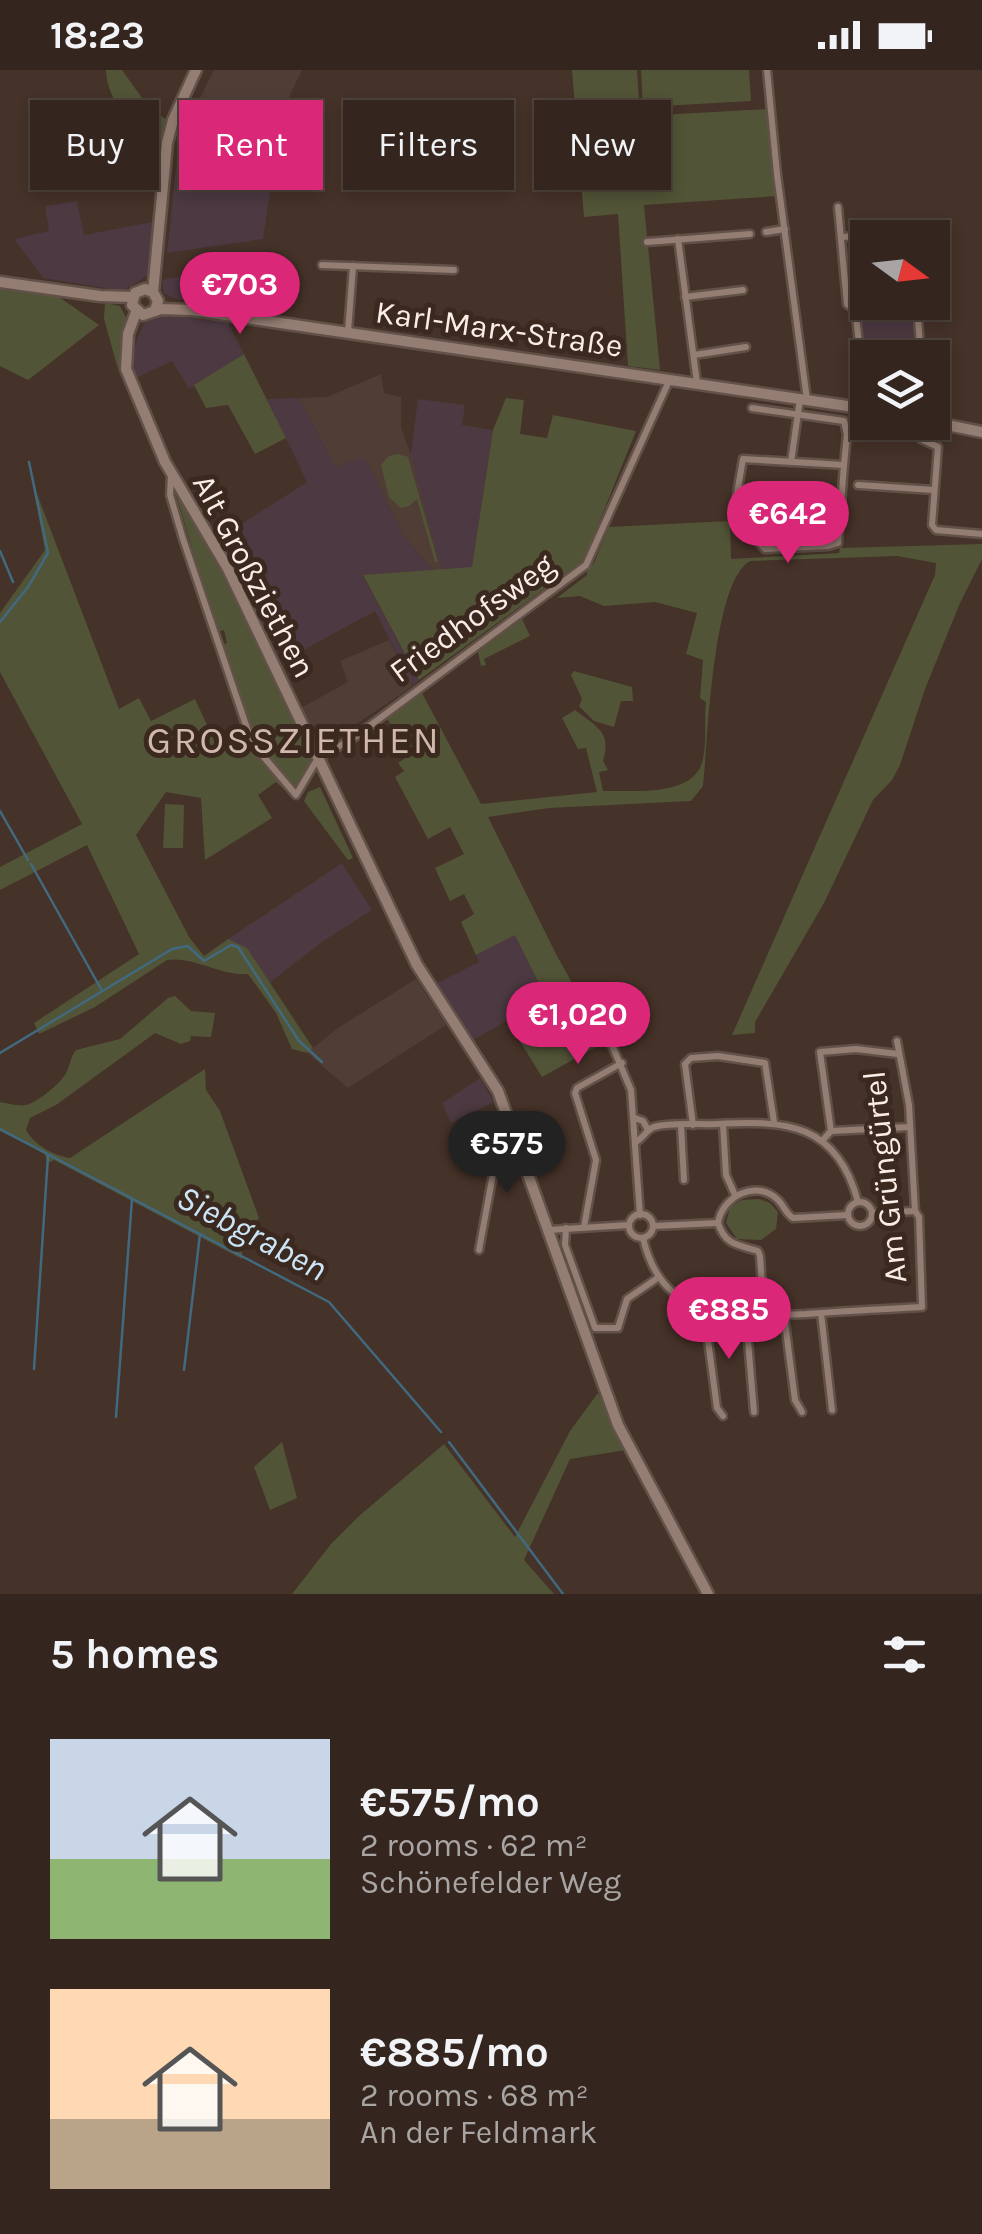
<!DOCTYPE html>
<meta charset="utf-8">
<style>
body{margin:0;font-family:Karla,sans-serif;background:#3c2e27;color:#f1f3f6;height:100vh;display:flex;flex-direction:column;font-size:38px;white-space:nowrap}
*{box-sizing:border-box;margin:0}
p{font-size:32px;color:#a9a5a4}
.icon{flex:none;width:55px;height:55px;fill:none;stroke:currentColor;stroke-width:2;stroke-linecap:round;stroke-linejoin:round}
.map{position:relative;height:1524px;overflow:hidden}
.panel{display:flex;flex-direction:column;background:#34261e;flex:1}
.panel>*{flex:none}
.banner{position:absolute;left:30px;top:30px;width:922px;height:90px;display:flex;gap:20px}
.needle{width:65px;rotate:105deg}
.tools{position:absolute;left:850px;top:150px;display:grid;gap:20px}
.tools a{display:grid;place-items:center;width:100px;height:100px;border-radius:0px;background:#34261e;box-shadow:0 5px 15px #0003,0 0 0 2px #4e433c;font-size:50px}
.price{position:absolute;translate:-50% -85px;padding:0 22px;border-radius:35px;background:#db2777;color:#fff;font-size:32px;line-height:65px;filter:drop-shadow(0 2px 5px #0008)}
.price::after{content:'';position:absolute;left:50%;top:60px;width:30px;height:22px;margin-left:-15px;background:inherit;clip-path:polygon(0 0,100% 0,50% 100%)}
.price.on{background:#222;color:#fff}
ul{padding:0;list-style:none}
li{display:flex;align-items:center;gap:30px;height:250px;padding:0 50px}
li span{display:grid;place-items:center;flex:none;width:280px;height:200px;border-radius:0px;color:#555}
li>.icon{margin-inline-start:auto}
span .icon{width:120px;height:120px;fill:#fffc;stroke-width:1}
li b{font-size:42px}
h2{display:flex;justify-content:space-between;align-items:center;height:120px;padding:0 50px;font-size:42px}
.pill{padding:0 35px;border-radius:0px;background:#34261e;box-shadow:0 5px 15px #0003,0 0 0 2px #4e433c;font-size:35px;line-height:90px}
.pill.on{background:#db2777;color:#fff}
.status{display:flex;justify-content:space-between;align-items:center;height:70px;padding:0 50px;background:#34261e;direction:ltr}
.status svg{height:28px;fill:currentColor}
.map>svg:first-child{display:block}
.commercial{fill:#4c3941}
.education{fill:#503e36}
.green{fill:#525437}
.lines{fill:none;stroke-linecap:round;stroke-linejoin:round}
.stream{stroke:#416980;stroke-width:2.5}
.street-casing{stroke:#615148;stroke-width:11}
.secondary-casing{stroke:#615148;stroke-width:15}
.street{stroke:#947d72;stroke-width:6}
.secondary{stroke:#947d72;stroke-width:10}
.labels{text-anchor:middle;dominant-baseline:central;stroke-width:10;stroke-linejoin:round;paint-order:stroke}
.street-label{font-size:32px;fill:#faede7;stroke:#3b281e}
.water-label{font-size:35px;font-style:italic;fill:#cce5f6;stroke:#3b281e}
.quarter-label{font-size:38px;letter-spacing:2.5px;fill:#d0b8ac;stroke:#3b281e}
</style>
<div class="status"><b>18:23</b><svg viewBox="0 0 49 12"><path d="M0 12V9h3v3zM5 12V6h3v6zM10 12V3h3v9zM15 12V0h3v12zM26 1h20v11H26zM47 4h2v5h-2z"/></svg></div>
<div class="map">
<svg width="982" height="1524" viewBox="0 0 982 1524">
<rect width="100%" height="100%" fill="#453228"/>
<g class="commercial">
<polygon points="189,52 243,64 248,72 277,77 263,169 167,183 179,72"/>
<polygon points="77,131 84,165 157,151 148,205 123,221 43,208 14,169 49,161 45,136"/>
<polygon points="198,202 218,237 173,228 164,223 162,210"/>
<polygon points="911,233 921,238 926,287 868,288 867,331 864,331 856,238"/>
<polygon points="163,244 228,253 244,284 189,319 172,291 136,308 132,285 138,267 144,253"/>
<polygon points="299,328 336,398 360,386 367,391 403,465 434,501 363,506 419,610 413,616 375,541 282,592 220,468 307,412 267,329"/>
<polygon points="418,329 465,335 462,355 493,360 472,498 441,500 410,390"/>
<polygon points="342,793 372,840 322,872 264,917 228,869"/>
<polygon points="515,864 546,928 470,972 433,915 479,892 476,885"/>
<polygon points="480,1008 494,1032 451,1053 442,1033"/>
</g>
<g class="education">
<polygon points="214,0 302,0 279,48 197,34"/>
<polygon points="381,304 384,323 401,327 401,358 411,385 441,500 434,501 403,465 367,391 360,387 336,398 299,328 327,327"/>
<polygon points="389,570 413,616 322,677 301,638 348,612 340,591"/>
<polygon points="416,909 446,955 348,1018 307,983 338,958"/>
</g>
<g class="green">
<path d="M106,0H122L147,35L169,52L163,86L157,87C139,63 106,32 106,0Z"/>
<polygon points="572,0 637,0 640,46 768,39 777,126 644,135 660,300 628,296 618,144 584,147"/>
<polygon points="641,0 749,0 751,31 643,37"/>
<polygon points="0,219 59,227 99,255 28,310 0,296"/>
<polygon points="105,233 120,236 129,253 118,299 104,249"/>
<polygon points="244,284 286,368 255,384 228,335 206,338 194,315"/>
<polygon points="506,328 524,330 520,364 547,368 553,345 636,361 584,490 419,610 363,505 472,497 493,360"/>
<polygon points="398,384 408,387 438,492 435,492 417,429 409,436 401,438 389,427 381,395 389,386"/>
<path d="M32,411L119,639L139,628L151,651L195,629L216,675L231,668L234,674L246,669L252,662L221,575L227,573L224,560L217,562L175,421L190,441L224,503L312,691L291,725L276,712L258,725L272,748L205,790L201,728L166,722L136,765L189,867L204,886L228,869L247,878L313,978L307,983L292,979L276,943L248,904C220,906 194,886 167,890L95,937L39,964L34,953L139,884L87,775L0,820V797L82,754L0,602V543L45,480Z"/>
<path d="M730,451L731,489L839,483L840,478L982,474V489L960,533L925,619L900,695L892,710L873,730L824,833L755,952V963L732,965L935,505L936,493L897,486L750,491C712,512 708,671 703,716L691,731L549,738L488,747L556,884L605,972L542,1007L508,952L546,928L515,865L476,885L461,852L474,844L464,824L450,831L435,798L464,784L450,757L428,769L395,707L404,701L398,693L411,684L387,649L422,623L481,734L597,722L586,678L578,679L562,648L575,640C597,657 612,662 603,691L608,700L599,702L603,721C634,720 695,728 703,689C707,670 704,650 706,632L700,628L703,590L686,584L697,543L655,532L604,536L580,526L557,528L587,505V499L594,493L609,457Z"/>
<polygon points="522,549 530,566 484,589 486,595 481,596 478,582"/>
<polygon points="574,601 632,617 633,631 621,631 614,657 594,651 579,636 582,629 571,605"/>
<polygon points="320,717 353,788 348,790 304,731 308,722"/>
<polygon points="165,734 184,735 183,778 163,778"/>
<path d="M175,926L191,941L215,943L211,967L191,966L190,971L181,974L155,963L56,1035L30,1048L26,1060C33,1074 54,1086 70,1088L205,999L206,1020L220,1041L259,1148L243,1166L242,1189L54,1090L48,1093L44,1083L0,1061V1032C8,1033 18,1037 26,1035C38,1032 60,1014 66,1003C71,994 70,987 76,980L120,969L168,928Z"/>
<polygon points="759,1129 770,1133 778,1142 776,1159 761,1170 737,1169 726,1153 730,1137 742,1130"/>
<polygon points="598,1323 626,1380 570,1389 524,1490 554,1524 292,1524 331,1474 359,1446 444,1374 515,1467 570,1361"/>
<polygon points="282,1372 297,1428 270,1440 254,1397"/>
</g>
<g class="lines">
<g class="stream">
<polyline points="0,481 13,512"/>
<polyline points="0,552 28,517 48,483 29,392"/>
<polyline points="0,741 28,790"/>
<polyline points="31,794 101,919"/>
<polyline points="0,983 172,879 188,876 204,891 231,875 238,877 299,971 322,992"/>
<polyline points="0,1059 329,1232 441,1362"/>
<polyline points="34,1299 48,1086"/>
<polyline points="184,1300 200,1164"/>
<polyline points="116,1347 132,1129"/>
<polyline points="449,1372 563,1524"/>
</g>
<g class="street-casing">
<g id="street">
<polyline points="767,0 777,104 807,330"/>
<polyline points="180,38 243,56 257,68 266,63 266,57 260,52 243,56"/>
<polyline points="838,137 847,234 851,237 897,232"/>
<polyline points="766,162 785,159"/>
<polyline points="841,167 864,166 868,169"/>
<polyline points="678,169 697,313"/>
<polyline points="647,172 750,164"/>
<polyline points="322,195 454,200"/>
<polyline points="685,227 743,220"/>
<polyline points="913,232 917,236 921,288"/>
<polyline points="855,237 864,319 862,338"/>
<polyline points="348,262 353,196"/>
<polyline points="694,285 746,277"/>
<polyline points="752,338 844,351 847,364 844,395"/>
<polyline points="924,352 921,369 938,377 932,455 936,460 982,464"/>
<polygon points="743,389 844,395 838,473 828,476 765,479 759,473 763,428 761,424 738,418"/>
<polyline points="791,392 800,329"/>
<polyline points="171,404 170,425 183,469 252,673 296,725 318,688 352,669 586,495 669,311"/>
<polyline points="858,415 934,420"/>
<polyline points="734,448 738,418"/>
<polyline points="611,973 631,1020 640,1145"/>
<polyline points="635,1048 643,1051 648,1060"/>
<polyline points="723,1054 726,1105 735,1125"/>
<polyline points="693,1055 685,994 691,988 718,986 765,993 774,1052"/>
<polyline points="681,1056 684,1110"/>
<polyline points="831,1061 910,1057"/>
<polyline points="822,1071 831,1061 820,982 856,979 898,984"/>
<path d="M636,1072C643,1068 647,1059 654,1057C672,1052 698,1055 717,1054C786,1050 837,1053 858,1132"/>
<circle cx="860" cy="1144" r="12"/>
<polyline points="873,1143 915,1141"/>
<circle cx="641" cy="1156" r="12"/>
<polyline points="653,1156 718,1153"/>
<polyline points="584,1157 596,1090 575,1023 577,1018 622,993"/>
<polyline points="566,1158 565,1175 595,1258 618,1258 627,1229 659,1207"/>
<polyline points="548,1160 629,1155"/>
<path d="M643,1168C663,1255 736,1247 806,1244C845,1241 883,1239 922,1237L919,1147L915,1141L909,1035L897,971"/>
<polyline points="479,1180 493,1104 507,1064 514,1061"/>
<polyline points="708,1243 706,1255 717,1338 723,1346"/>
<polyline points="821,1243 832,1340"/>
<polyline points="784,1245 795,1330 802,1342"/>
<path d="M764,1246L760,1186L758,1181C738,1175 725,1175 718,1153C722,1127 755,1109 777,1129C784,1135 785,1143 793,1148L848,1145"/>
<polyline points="746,1247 754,1342"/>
</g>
</g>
<g class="secondary-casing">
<g id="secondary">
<polyline points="0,212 100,226 133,227"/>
<polyline points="153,222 167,73 173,50 196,0"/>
<polyline points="155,240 158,231 153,222 145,219 135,223 132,235 143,245 161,239 192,240 868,339"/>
<polyline points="136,242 128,264 126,299 165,392 228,499 417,895 498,1021 618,1355 708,1524"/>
<polyline points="932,352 982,362"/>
</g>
</g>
<use href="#street" class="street"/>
<use href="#secondary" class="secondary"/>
</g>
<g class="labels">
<g class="street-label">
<text transform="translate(499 259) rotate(8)">Karl-Marx-Straße</text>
<text transform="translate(254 506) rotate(62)">Alt Großziethen</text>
<text transform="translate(472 548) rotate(-36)">Friedhofsweg</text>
<text transform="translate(885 1107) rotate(-96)">Am Grüngürtel</text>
</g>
<g class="water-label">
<text transform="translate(252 1163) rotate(28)">Siebgraben</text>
</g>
<g class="quarter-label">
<text x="294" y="670">GROSSZIETHEN</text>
</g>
</g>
</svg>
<div class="tools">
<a><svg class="needle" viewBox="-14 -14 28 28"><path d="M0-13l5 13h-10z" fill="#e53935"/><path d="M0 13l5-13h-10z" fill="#a9a5a4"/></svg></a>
<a><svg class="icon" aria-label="layers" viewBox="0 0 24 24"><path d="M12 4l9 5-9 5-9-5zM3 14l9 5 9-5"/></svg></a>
</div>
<b class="price" style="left:240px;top:267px">€703</b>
<b class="price" style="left:788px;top:496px">€642</b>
<b class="price" style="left:578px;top:997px">€1,020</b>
<b class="price on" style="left:507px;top:1126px">€575</b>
<b class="price" style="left:729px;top:1292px">€885</b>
<div class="banner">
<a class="pill">Buy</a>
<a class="pill on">Rent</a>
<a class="pill">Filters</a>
<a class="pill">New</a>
</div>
</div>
<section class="panel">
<h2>5 homes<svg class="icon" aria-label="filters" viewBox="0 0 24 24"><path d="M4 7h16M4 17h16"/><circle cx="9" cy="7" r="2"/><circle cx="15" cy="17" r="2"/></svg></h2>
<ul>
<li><span style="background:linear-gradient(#c9d6e8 60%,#8fb573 0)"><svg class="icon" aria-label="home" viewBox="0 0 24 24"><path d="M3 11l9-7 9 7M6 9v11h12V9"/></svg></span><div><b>€575/mo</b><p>2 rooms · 62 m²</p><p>Schönefelder Weg</p></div></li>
<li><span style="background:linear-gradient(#ffd9b3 65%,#b9a48a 0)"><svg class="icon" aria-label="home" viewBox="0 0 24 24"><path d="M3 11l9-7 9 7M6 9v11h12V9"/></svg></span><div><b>€885/mo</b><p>2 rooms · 68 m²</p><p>An der Feldmark</p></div></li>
</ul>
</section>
